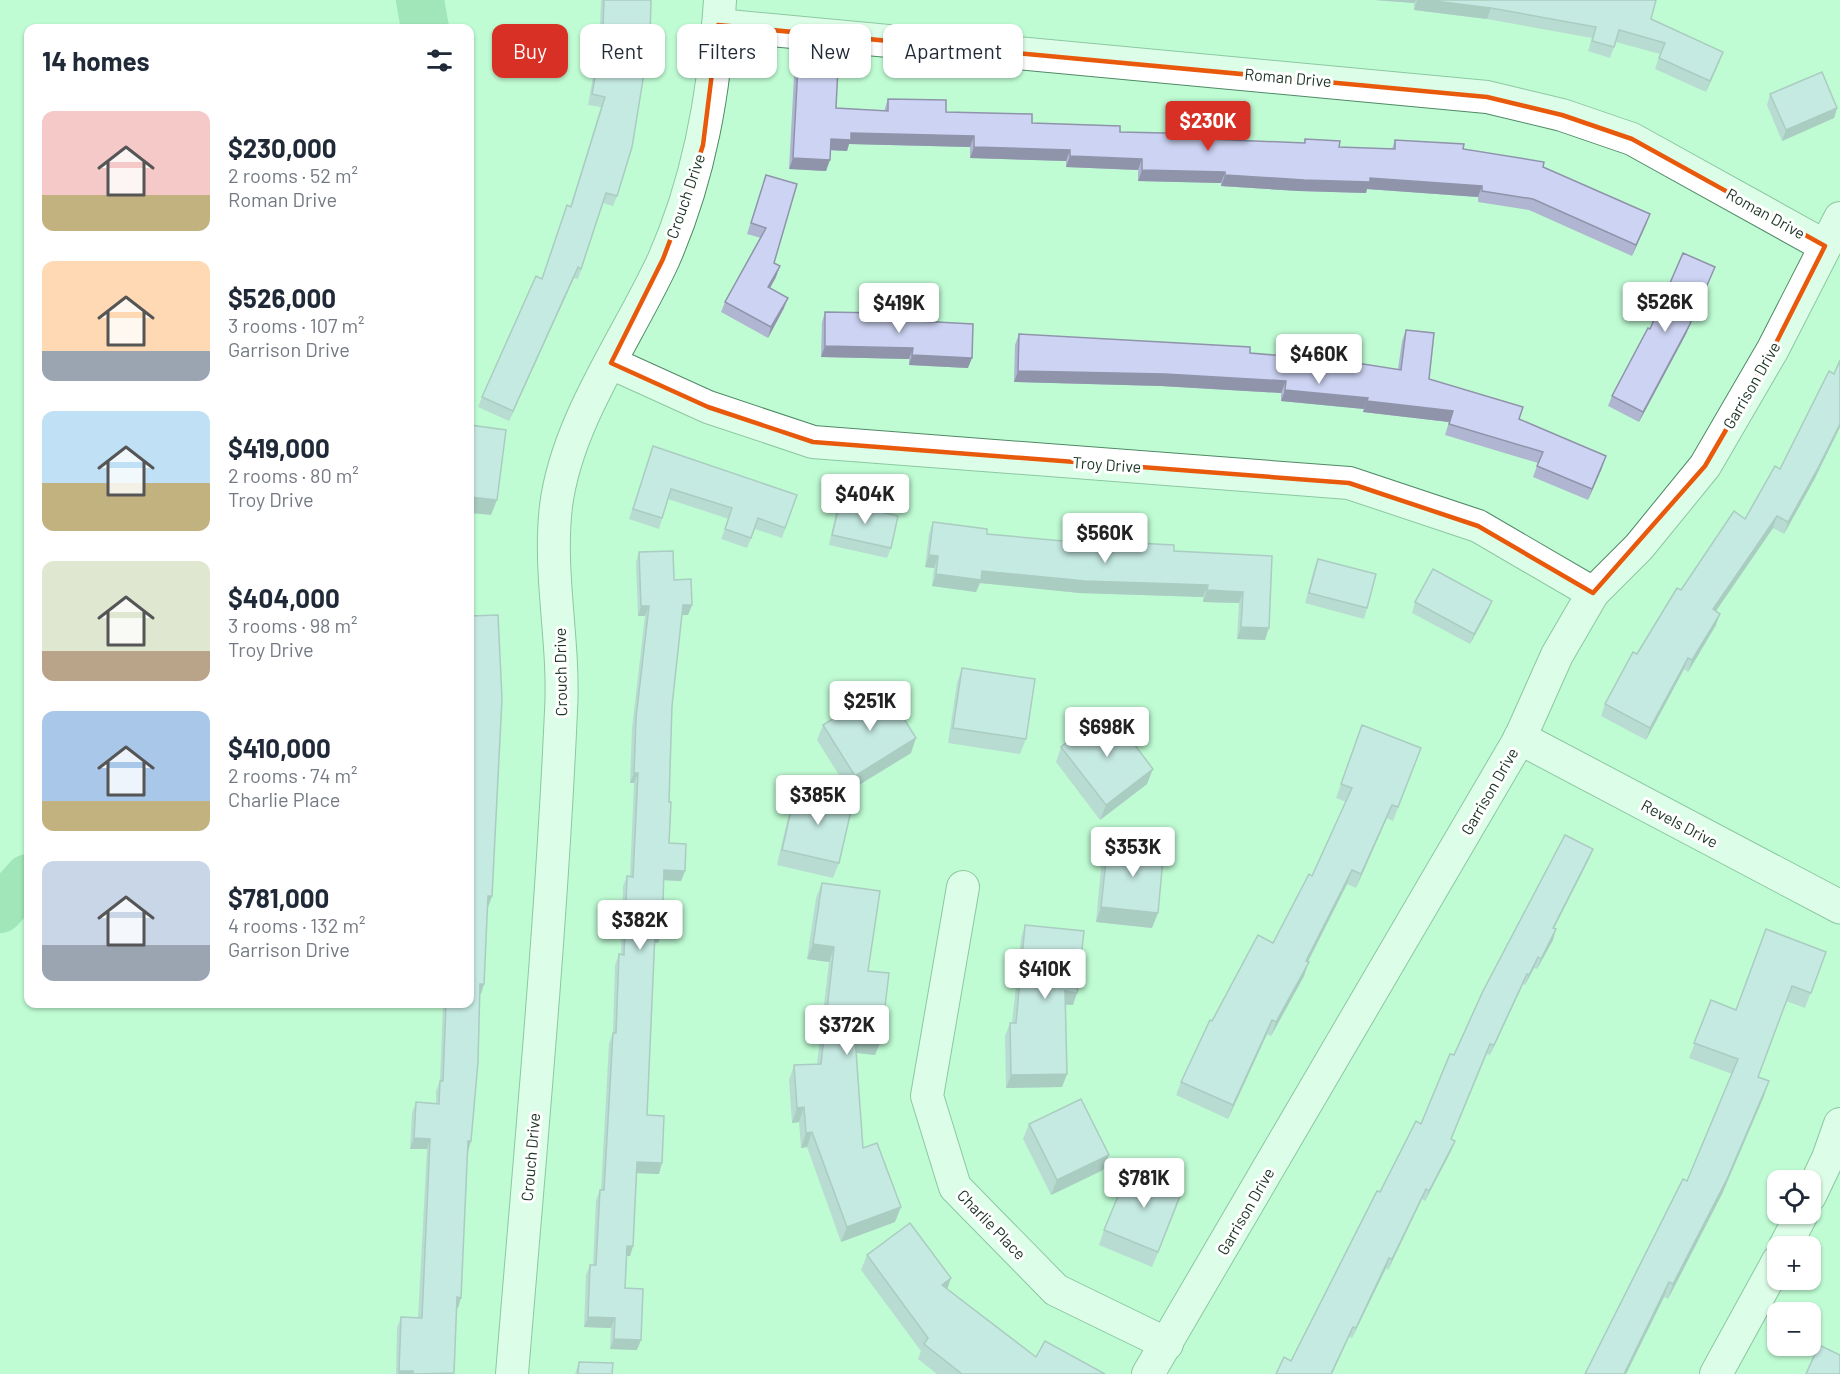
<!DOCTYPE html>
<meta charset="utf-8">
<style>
body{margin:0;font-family:Barlow,sans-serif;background:#f6f6f7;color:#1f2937;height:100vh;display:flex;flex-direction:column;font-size:22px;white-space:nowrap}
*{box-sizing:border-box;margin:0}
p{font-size:20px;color:#747a83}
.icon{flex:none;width:33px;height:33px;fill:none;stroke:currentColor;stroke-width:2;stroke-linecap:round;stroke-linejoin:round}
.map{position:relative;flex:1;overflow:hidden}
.details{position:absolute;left:24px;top:24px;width:450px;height:984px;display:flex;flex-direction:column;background:#fff;border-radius:12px;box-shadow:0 2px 4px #0004}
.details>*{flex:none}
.banner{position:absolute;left:492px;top:24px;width:570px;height:54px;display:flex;gap:12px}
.fabs{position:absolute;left:1767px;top:1170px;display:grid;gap:12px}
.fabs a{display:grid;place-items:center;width:54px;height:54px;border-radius:12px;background:#fff;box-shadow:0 2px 4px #0004;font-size:30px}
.price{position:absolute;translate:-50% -51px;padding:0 14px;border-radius:6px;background:#fff;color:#222;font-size:20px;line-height:39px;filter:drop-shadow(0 2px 3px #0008)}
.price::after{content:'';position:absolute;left:50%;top:36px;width:18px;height:14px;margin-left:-9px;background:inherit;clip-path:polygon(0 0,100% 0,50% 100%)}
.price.on{background:#d93025;color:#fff}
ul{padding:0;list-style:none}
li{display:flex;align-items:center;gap:18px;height:150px;padding:0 18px}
li span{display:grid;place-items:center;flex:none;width:168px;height:120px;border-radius:12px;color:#555}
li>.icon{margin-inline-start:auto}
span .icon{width:72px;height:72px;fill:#fffc;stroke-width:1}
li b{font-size:26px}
h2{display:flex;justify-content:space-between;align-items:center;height:72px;padding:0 18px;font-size:26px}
.tag{padding:0 21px;border-radius:12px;background:#fff;box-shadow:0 2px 4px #0004;font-size:21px;line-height:54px}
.tag.on{background:#d93025;color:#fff}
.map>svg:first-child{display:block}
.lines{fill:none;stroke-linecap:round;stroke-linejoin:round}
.river{stroke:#7ccd9a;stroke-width:48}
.minor-casing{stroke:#4f8965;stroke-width:34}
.tertiary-casing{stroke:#4f8965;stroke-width:35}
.minor{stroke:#fff;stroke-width:32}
.tertiary{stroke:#fff;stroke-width:33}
.wall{fill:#b0b6d1}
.shaded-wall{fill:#9094aa}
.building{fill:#cdd4f3;stroke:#9094aa;stroke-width:1.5}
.marked{fill:none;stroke:#e8590c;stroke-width:4.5;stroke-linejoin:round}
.labels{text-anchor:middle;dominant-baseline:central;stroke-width:6;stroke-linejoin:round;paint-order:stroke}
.street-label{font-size:16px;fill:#1a3323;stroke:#fff}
</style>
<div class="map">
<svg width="1840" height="1374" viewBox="0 0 1840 1374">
<rect width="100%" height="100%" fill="#bffcd4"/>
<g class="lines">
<g class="river">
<polyline points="420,0 425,28"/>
<polyline points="0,909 28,878"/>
</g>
<g class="minor-casing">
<g id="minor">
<polyline points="718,25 1487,97 1562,115 1632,139 1825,246"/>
<polyline points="611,363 708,407 813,442 1349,483 1478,526 1593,593"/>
<polyline points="963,887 927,1096 955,1187 1056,1290 1167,1344"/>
<polyline points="1810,1196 1828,1158 1840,1124"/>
<polyline points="1785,1246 1802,1214"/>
<path d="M512,1374C530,1153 551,932 561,711C565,643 548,574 556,506C567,420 627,339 663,261C700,178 715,90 720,0"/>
<polyline points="1148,1374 1520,738 1557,655 1593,593 1639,547 1705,466 1773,349 1840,218"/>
<polyline points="1716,1374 1778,1261"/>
</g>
</g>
<g class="tertiary-casing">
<polyline id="tertiary" points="1520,738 1840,907"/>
</g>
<use href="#minor" class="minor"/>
<use href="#tertiary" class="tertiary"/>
</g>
<g class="wall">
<polygon points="601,0 651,0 617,196 613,206 603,203 578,279 574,278 509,421 478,407 482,397 542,279 570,207 601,107 588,105 595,66 599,55"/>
<polygon points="1375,0 1656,0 1651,19 1723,52 1706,92 1655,69 1660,54 1616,42 1610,58 1588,51 1592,38 1487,19 1414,10 1414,3"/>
<polygon points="798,65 836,108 884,111 888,99 946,112 1032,123 1120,132 1208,139 1304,143 1305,139 1339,147 1392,149 1395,140 1463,149 1543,167 1650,214 1632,256 1529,210 1478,202 1478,197 1367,189 1366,193 1299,191 1221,186 1221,183 1138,181 1138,170 1066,167 1066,161 970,158 970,147 849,144 847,151 831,150 826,171 789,169 794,76"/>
<polygon points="1770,94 1837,108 1834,118 1782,141 1767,105"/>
<polygon points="766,175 774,263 776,277 770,288 784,308 768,338 721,312 725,302 761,238 747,234"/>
<polygon points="1715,267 1686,334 1639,422 1608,406 1612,396"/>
<polygon points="825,312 881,319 968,368 909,365 909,359 821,357 822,322"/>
<polygon points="1406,330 1429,379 1519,419 1602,468 1588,500 1533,477 1538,463 1445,435 1449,422 1363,412 1364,409 1281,401 1281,393 1161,386 1014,382 1015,345 1019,334 1250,353 1398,369 1402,341"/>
<polygon points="1840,360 1840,427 1814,480 1784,534 1773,528 1716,611 1716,625 1688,672 1684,669 1646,740 1601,716 1605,704 1637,654 1681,590 1745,519 1780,469 1834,374"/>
<polygon points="653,446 797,495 782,538 755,529 747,548 721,539 729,519 668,499 659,529 629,519"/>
<polygon points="840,502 891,548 887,558 829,545 836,512"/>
<polygon points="933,522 987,534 1116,546 1118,542 1174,551 1272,556 1265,640 1237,639 1239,603 1203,602 1203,597 1080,593 980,583 976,592 932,586 934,568 925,567 929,534"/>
<polygon points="639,552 674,580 692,605 688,615 682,615 672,706 669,802 669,843 685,871 681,881 664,880 658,943 654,943 647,1115 659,1174 637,1173 633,1246 630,1256 626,1256 625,1288 637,1350 610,1349 611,1328 584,1327 586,1275 590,1265 593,1265 596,1200 600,1190 601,1190 609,1043 613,1033 615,965 619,954 621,954 623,886 627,876 630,876 634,783 630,783 632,728 645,616 638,616 636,562"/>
<polygon points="1318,559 1367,608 1364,619 1305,603 1314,569"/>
<polygon points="1415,602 1488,611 1470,644 1412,613"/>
<polygon points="470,616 492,896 488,907 487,907 484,984 480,994 467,1152 458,1308 456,1308 453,1374 396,1374 397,1328 401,1317 418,1318 427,1149 410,1149 412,1113 416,1102 436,1103 436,1091 440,1081 443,1004 470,1004"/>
<polygon points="962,668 1026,739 1020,754 948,743 957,683"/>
<polygon points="823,725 911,753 849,791 817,740"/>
<polygon points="1362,725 1421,748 1393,821 1387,818 1356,888 1347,884 1308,962 1304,976 1271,1036 1267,1034 1228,1119 1176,1095 1181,1082 1212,1021 1273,943 1312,876 1346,802 1336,798"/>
<polygon points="1061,747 1147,784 1100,820 1056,762"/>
<polygon points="796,789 839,863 833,878 777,865 791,804"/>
<polygon points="1108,842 1152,928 1096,922 1102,857"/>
<polygon points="1593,849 1589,859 1554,928 1553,940 1537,969 1534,968 1525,985 1523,984 1490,1055 1487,1054 1451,1139 1455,1141 1451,1151 1425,1201 1422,1199 1388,1270 1386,1268 1352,1338 1349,1337 1291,1361 1380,1192 1421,1124 1454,1055"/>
<polygon points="822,883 868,971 881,1040 875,1055 856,1053 863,1148 895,1222 841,1242 807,1147 801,1148 799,1122 792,1123 789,1080 794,1065 817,1064 829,962 807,959 816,898"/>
<polygon points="1025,925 1073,1005 1065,1005 1067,1074 1062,1087 1006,1088 1005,1036 1010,1023 1012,1023 1021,938"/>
<polygon points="1826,952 1805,1008 1786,1001 1758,1077 1764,1096 1722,1194 1668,1299 1664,1297 1626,1374 1585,1374 1687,1181 1732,1074 1689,1058 1711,1000 1736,1010"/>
<polygon points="1029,1124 1109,1155 1103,1170 1051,1195 1023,1139"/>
<polygon points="1178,1203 1152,1267 1099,1245 1104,1230"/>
<polygon points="867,1255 947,1289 1036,1357 1105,1374 937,1374 918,1359 921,1351 861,1270"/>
<polygon points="579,1362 612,1374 575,1374"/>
</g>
<g class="shaded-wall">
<polygon points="1375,0 1416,0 1414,3"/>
<polygon points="1417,0 1427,0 1491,8 1487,19 1414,10"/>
<polygon points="1723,52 1719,63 1706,92 1710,81"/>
<polygon points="1837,108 1834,118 1782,141 1786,130"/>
<polygon points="851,133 974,136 970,147 849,144 847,151 827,150 831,139"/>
<polygon points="974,147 1070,150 1066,161 970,158"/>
<polygon points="1070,156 1142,159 1138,170 1066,167"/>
<polygon points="793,158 830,160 826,171 789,169"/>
<polygon points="1142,170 1225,172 1221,183 1138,181"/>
<polygon points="1225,175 1370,178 1482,186 1478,197 1367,189 1366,193 1299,191 1221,186"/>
<polygon points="1650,214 1646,225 1632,256 1636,245"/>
<polygon points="780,266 776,277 765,297 768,287"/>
<polygon points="578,267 574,278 509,421 513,411"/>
<polygon points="1715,267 1686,334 1639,422 1643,412"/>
<polygon points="788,298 784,308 768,338 771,327"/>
<polygon points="825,346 913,348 909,359 821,357"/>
<polygon points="912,355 972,358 968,368 909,365"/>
<polygon points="1018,371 1165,374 1286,381 1281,393 1161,386 1014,382"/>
<polygon points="1285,390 1368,398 1364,409 1281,401"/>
<polygon points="1367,401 1453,411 1449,422 1363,412"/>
<polygon points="1840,424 1840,427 1814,480 1784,534 1788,522"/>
<polygon points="1606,456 1602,468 1588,500 1592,489"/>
<polygon points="470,497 497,500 491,515 470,513"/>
<polygon points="1777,516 1773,528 1709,621 1713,609"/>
<polygon points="929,555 938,556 934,568 925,567"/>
<polygon points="982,571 1208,585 1203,597 1080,593 980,583 976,592 932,586 936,574"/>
<polygon points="1207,590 1243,592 1239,603 1203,602"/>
<polygon points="1492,601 1488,611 1470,644 1474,634"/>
<polygon points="683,605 692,605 688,615 680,615"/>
<polygon points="641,606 649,606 645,616 638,616"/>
<polygon points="1720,614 1716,625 1688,672 1692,660"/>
<polygon points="1241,627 1269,628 1265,640 1237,639"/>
<polygon points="1688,658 1684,669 1646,740 1650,728"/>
<polygon points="916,738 911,753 849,791 855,776"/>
<polygon points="1153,769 1147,784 1100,820 1106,805"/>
<polygon points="634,773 638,773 634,783 630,783"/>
<polygon points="1392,805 1387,818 1356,888 1361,874"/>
<polygon points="1593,849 1589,859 1549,938 1553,928"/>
<polygon points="664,870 685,871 681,881 660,880"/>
<polygon points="1352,870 1347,884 1301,975 1306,961"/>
<polygon points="488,896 492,896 488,907 484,906"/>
<polygon points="1101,907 1158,913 1152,928 1096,922"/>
<polygon points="1556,929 1553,940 1537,969 1541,959"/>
<polygon points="655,933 662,933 658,943 651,943"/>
<polygon points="813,944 834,947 829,962 807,959"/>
<polygon points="1538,957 1534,968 1525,985 1529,975"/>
<polygon points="1309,962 1304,976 1271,1036 1276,1022"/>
<polygon points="1527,974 1523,984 1490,1055 1494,1045"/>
<polygon points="480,984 484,984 481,994 477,994"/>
<polygon points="1065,991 1077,993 1073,1005 1060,1004"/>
<polygon points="1272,1020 1267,1034 1228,1119 1233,1105"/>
<polygon points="855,1037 881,1040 875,1055 850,1052"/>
<polygon points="1067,1074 1062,1087 1006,1088 1011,1075"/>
<polygon points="1769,1081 1764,1096 1722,1194 1668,1299 1673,1284"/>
<polygon points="804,1107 799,1122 792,1123 797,1108"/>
<polygon points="812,1132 807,1147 801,1148 806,1133"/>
<polygon points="414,1138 430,1139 427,1149 410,1149"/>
<polygon points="468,1141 471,1141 468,1152"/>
<polygon points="1455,1141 1451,1151 1425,1201 1429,1191"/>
<polygon points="1109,1155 1103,1170 1051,1195 1057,1180"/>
<polygon points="637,1162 662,1163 659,1174 634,1173"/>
<polygon points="1183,1188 1178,1203 1152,1267 1158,1252"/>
<polygon points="1426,1189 1422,1199 1388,1270 1392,1259"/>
<polygon points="901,1207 895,1222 841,1242 847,1227"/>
<polygon points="627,1246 633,1246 630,1256 623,1256"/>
<polygon points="1389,1258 1386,1268 1352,1338 1356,1328"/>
<polygon points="951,1278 946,1293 942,1285"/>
<polygon points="1669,1282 1664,1297 1626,1374 1624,1374"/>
<polygon points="457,1297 461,1298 458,1308 453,1308"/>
<polygon points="588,1317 615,1318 611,1328 584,1327"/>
<polygon points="1353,1327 1349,1337 1332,1374 1331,1374"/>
<polygon points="614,1339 641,1340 637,1350 610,1349"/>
<polygon points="399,1371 413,1371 412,1374 398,1374"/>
</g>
<g class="building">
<polygon points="604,0 651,0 650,37 632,147 617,196 606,193 581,269 578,267 513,411 482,397 536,276 542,279 567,205 571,207 605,97 592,94 599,55 602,56"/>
<polygon points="1427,0 1656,0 1651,19 1723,52 1710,81 1659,58 1665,43 1619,30 1614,47 1592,41 1596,27 1491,8"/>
<polygon points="798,65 838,67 836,108 888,111 888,99 946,100 946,112 1032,114 1032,123 1120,126 1120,132 1209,134 1208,139 1305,143 1305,139 1340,141 1339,147 1395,149 1395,140 1464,144 1463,149 1544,162 1543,167 1650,214 1636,245 1533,199 1482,191 1482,186 1370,178 1370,182 1304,180 1225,175 1225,172 1142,170 1142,159 1070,156 1070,150 974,147 974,136 851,133 851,140 831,139 830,160 793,158"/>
<polygon points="1822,72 1837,108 1786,130 1770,94"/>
<polygon points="766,175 797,184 774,263 780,266 768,287 788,298 771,327 725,302 766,228 751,223"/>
<polygon points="1683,253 1715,267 1690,324 1643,412 1612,396 1648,328 1650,329"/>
<polygon points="825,312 881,313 881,319 973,324 972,358 912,355 913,348 825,346"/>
<polygon points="1406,330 1434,333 1429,379 1523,407 1519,419 1606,456 1592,489 1537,466 1543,452 1449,424 1453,411 1367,401 1368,398 1285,390 1286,381 1165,374 1018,371 1019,334 1250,347 1250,353 1344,361 1401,370"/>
<polygon points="1840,360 1840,424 1818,468 1788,522 1777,516 1713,609 1720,614 1692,660 1688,658 1650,728 1605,704 1633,652 1637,654 1677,588 1681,590 1734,511 1745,519 1775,466 1780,469 1829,371 1834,374"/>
<polygon points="470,425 506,430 497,500 470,497"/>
<polygon points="653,446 797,495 785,528 758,518 751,538 725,529 732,508 671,489 662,518 633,509"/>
<polygon points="840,502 898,516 891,548 832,535"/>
<polygon points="933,522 987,529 987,534 1118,546 1118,542 1174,545 1174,551 1272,556 1269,628 1241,627 1243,592 1207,590 1208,585 1085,581 982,571 981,580 936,574 938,556 929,555"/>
<polygon points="673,551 674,580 691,579 692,605 683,605 672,706 669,802 671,802 669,843 686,844 685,871 664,870 662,933 655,933 647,1115 664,1116 662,1163 637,1162 633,1246 627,1246 625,1288 643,1289 641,1340 614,1339 615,1318 588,1317 590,1265 596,1265 600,1190 604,1190 613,1033 616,1033 619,954 624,955 627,876 633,877 638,773 634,773 636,718 649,606 641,606 639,552"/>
<polygon points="1318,559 1376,574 1367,608 1309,593"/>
<polygon points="1433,569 1492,601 1474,634 1415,602"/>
<polygon points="498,615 502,699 492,896 488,896 484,984 480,984 478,1062 471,1141 468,1141 461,1298 457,1297 454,1373 413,1374 413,1371 399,1371 401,1317 422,1318 430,1139 414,1138 416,1102 439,1104 440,1081 443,1081 446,1004 470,1004 470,616"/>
<polygon points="962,668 1035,679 1026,739 953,728"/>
<polygon points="884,687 916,738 855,776 823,725"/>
<polygon points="1109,711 1153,769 1106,805 1061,747"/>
<polygon points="1362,725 1421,748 1398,807 1392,805 1361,874 1352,870 1306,961 1309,962 1276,1022 1272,1020 1233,1105 1181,1082 1210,1020 1212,1021 1258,935 1273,943 1309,874 1312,876 1352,788 1341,784"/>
<polygon points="796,789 853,802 839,863 782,850"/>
<polygon points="1565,835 1593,849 1553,928 1556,929 1541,959 1538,957 1529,975 1527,974 1494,1045 1490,1044 1451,1139 1455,1141 1429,1191 1426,1189 1392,1259 1389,1258 1356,1328 1353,1327 1331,1374 1276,1374 1284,1357 1291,1361 1377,1191 1380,1192 1416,1121 1421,1124 1450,1054 1454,1055 1483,991"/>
<polygon points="1108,842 1164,848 1158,913 1101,907"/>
<polygon points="822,883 880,891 868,971 889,973 881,1040 855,1037 863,1148 877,1143 901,1207 847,1227 812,1132 806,1133 804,1107 797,1108 794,1065 821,1064 834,947 813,944"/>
<polygon points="1025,925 1084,931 1077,993 1065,991 1067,1074 1011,1075 1010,1023 1016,1023"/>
<polygon points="1766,929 1826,952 1811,993 1792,986 1758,1077 1769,1081 1727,1179 1673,1284 1669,1282 1624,1374 1585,1374 1683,1179 1687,1181 1738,1059 1694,1043 1711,1000 1736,1010"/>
<polygon points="1081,1099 1109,1155 1057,1180 1029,1124"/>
<polygon points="1130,1167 1183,1188 1158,1252 1104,1230"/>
<polygon points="910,1223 951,1278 942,1285 1036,1357 1045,1341 1105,1374 962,1374 924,1344 928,1338 867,1255"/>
<polygon points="1819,1345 1840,1355 1840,1374 1806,1374"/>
<polygon points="579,1362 613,1363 612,1374 578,1374"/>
</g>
<path d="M0 0H1840V1374H0ZM718,25L1487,97L1562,115L1632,139L1825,246L1773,349L1705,466L1593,593L1478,526L1349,483L813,442L708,407L611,363L663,259L688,193L703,145Z" fill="#bffcd4" fill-opacity=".55" fill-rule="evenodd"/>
<path class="marked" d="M718,25L1487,97L1562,115L1632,139L1825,246L1773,349L1705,466L1593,593L1478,526L1349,483L813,442L708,407L611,363L663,259L688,193L703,145Z"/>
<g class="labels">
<g class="street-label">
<text transform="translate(1288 77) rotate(5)">Roman Drive</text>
<text transform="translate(685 196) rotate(-71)">Crouch Drive</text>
<text transform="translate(1766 213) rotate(29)">Roman Drive</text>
<text transform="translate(1751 385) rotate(-60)">Garrison Drive</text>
<text transform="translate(1107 464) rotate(4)">Troy Drive</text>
<text transform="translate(560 672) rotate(-91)">Crouch Drive</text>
<text transform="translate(1489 791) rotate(-60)">Garrison Drive</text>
<text transform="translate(1680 823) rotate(28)">Revels Drive</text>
<text transform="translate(530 1157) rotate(-85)">Crouch Drive</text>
<text transform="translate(1245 1211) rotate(-60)">Garrison Drive</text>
<text transform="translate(992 1224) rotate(46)">Charlie Place</text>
</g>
</g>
</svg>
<div class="fabs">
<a><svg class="icon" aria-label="locate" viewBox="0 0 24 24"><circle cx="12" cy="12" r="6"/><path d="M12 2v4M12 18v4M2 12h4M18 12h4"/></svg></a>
<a>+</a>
<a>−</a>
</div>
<b class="price on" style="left:1208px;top:152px">$230K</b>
<b class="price" style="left:1665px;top:333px">$526K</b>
<b class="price" style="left:899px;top:334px">$419K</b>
<b class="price" style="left:1319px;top:385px">$460K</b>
<b class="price" style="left:865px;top:525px">$404K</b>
<b class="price" style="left:1105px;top:564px">$560K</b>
<b class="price" style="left:870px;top:732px">$251K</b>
<b class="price" style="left:1107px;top:758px">$698K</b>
<b class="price" style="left:818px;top:826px">$385K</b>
<b class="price" style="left:1133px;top:878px">$353K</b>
<b class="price" style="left:640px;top:951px">$382K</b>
<b class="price" style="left:1045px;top:1000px">$410K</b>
<b class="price" style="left:847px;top:1056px">$372K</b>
<b class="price" style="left:1144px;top:1209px">$781K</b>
<div class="banner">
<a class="tag on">Buy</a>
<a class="tag">Rent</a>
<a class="tag">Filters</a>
<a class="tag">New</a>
<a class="tag">Apartment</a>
</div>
<section class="details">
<h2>14 homes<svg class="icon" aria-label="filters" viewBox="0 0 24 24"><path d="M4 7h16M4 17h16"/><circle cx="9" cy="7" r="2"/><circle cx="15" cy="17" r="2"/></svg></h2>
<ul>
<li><span style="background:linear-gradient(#f6c9c9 70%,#c2b280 0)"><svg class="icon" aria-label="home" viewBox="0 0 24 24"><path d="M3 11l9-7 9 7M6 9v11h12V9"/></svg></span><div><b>$230,000</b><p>2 rooms · 52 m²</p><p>Roman Drive</p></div></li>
<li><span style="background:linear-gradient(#ffd9b3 75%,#9aa5b1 0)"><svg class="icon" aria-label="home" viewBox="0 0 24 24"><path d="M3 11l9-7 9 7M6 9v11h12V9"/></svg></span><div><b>$526,000</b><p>3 rooms · 107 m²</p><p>Garrison Drive</p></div></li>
<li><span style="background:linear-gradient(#bfe0f5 60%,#c2b280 0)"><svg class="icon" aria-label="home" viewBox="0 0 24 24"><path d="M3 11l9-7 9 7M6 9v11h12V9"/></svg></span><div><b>$419,000</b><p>2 rooms · 80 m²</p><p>Troy Drive</p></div></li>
<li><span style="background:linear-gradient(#dfe7d0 75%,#b9a48a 0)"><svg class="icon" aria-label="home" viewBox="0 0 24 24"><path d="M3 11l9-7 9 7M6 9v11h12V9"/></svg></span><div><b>$404,000</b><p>3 rooms · 98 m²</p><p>Troy Drive</p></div></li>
<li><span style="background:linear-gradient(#a9c7e8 75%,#c2b280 0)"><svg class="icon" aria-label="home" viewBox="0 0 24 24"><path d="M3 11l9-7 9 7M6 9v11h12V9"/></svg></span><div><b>$410,000</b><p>2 rooms · 74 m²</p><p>Charlie Place</p></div></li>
<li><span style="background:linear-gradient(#c9d6e8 70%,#9aa5b1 0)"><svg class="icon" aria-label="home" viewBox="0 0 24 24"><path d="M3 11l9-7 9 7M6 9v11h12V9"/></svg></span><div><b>$781,000</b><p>4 rooms · 132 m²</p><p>Garrison Drive</p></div></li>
</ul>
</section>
</div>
